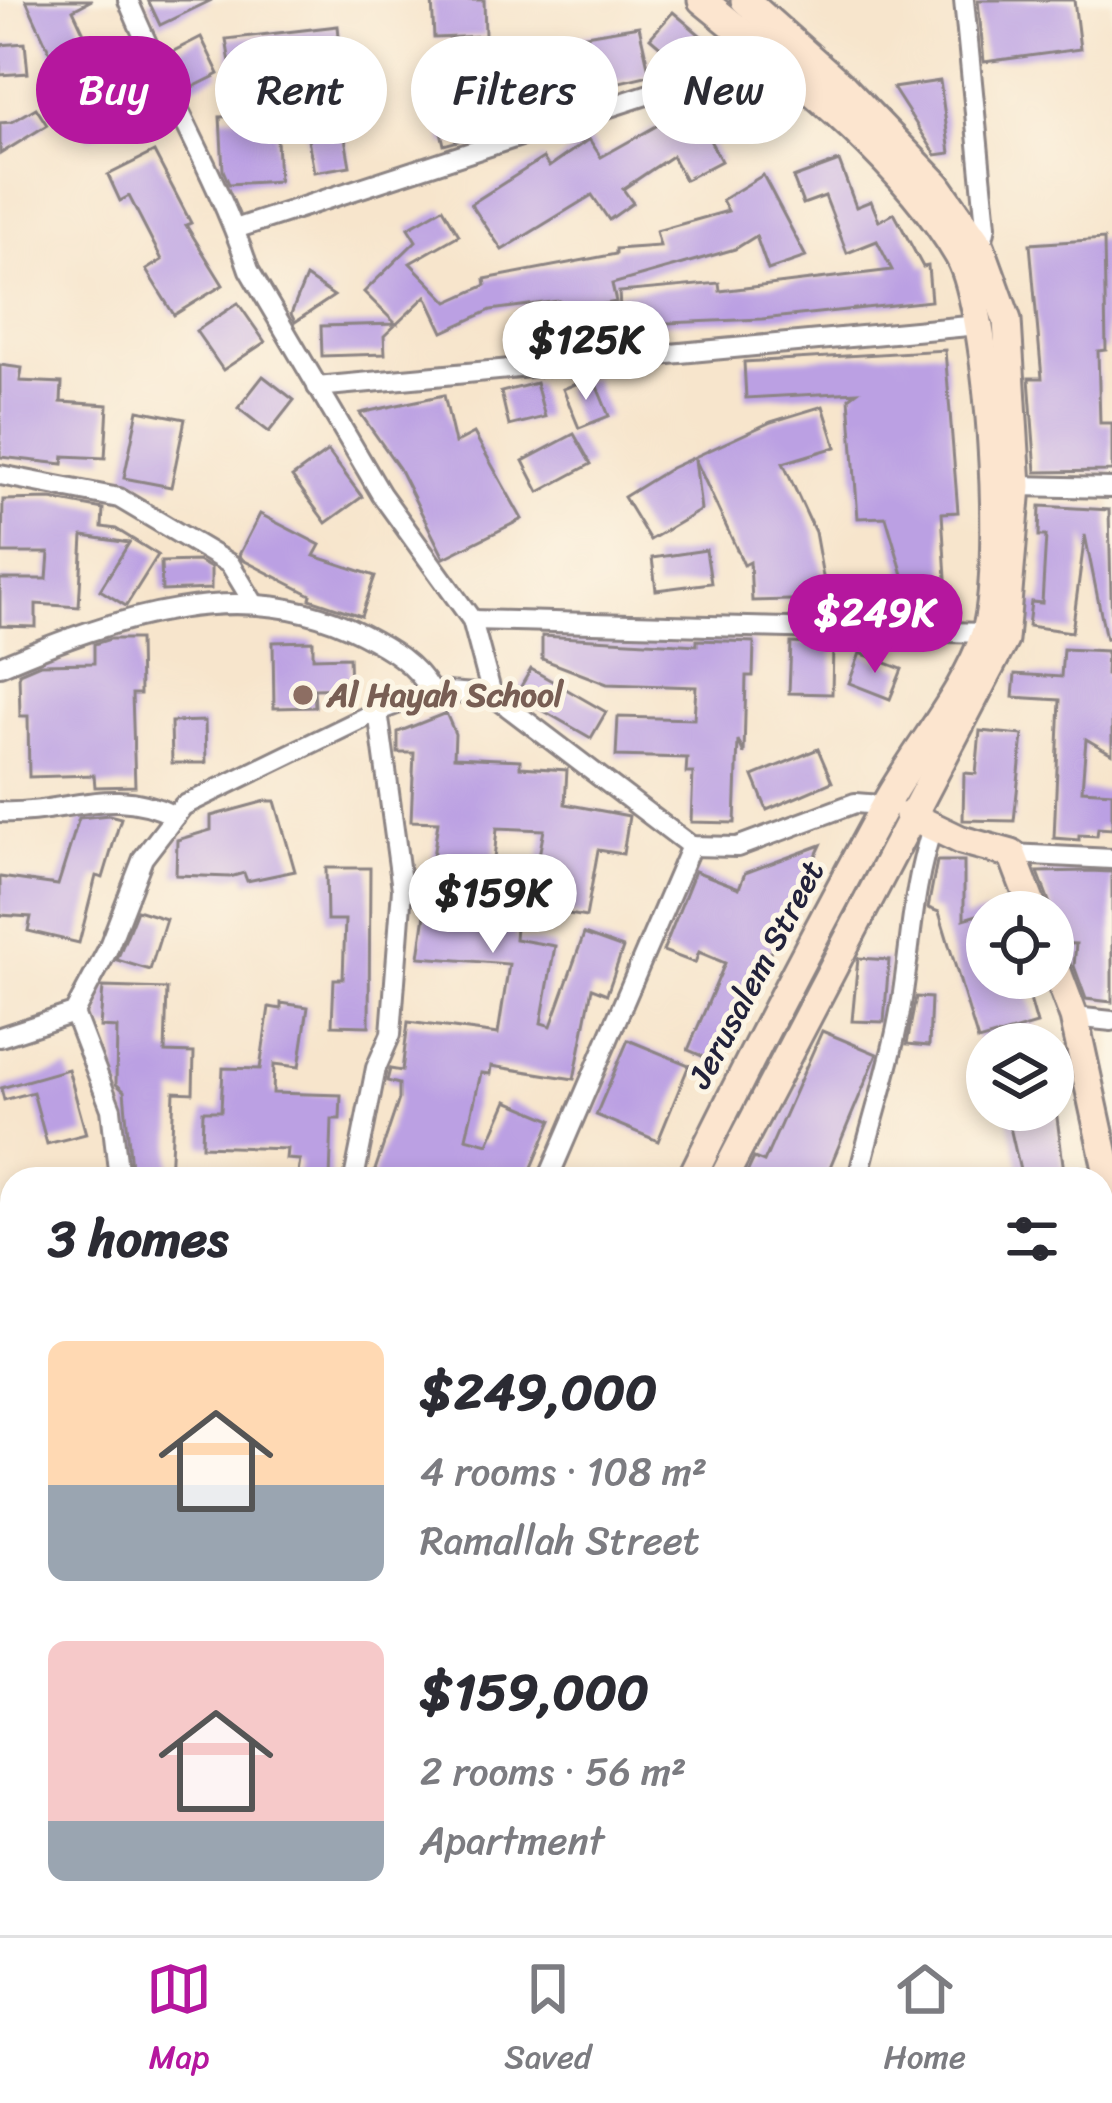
<!DOCTYPE html>
<meta charset="utf-8">
<style>
body{margin:0;font-family:Sriracha,sans-serif;background:#f2f2f3;color:#2b2b33;height:100vh;display:flex;flex-direction:column;font-size:45px;white-space:nowrap}
*{box-sizing:border-box;margin:0}
p{font-size:39px;color:#7c7c81}
.icon{flex:none;width:66px;height:66px;fill:none;stroke:currentColor;stroke-width:2;stroke-linecap:round;stroke-linejoin:round}
.map{position:relative;flex:1;overflow:hidden}
.side{position:absolute;left:0px;top:1167px;width:1113px;height:768px;display:flex;flex-direction:column;background:#fff;border-radius:36px 36px 0 0;box-shadow:0 6px 18px #0003}
.side>*{flex:none}
.guide{position:absolute;left:36px;top:36px;width:1041px;height:108px;display:flex;gap:24px}
.buttons{position:absolute;left:966px;top:891px;display:grid;gap:24px}
.buttons a{display:grid;place-items:center;width:108px;height:108px;border-radius:50%;background:#fff;box-shadow:0 6px 18px #0003;font-size:60px}
.price{position:absolute;translate:-50% -102px;padding:0 27px;border-radius:42px;background:#fff;color:#222;font-size:39px;line-height:78px;filter:drop-shadow(0 3px 6px #0008)}
.price::after{content:'';position:absolute;left:50%;top:72px;width:36px;height:27px;margin-left:-18px;background:inherit;clip-path:polygon(0 0,100% 0,50% 100%)}
.price.on{background:#b5179e;color:#fff}
ul{padding:0;list-style:none}
li{display:flex;align-items:center;gap:36px;height:300px;padding:0 48px}
li span{display:grid;place-items:center;flex:none;width:336px;height:240px;border-radius:18px;color:#555}
li>.icon{margin-inline-start:auto}
span .icon{width:144px;height:144px;fill:#fffc;stroke-width:1}
li b{font-size:51px}
h2{display:flex;justify-content:space-between;align-items:center;height:144px;padding:0 48px;font-size:51px}
.pill{padding:0 42px;border-radius:54px;background:#fff;box-shadow:0 6px 18px #0003;font-size:42px;line-height:108px}
.pill.on{background:#b5179e;color:#fff}
.dock{display:flex;justify-content:space-around;align-items:center;height:168px;border-top:3px solid #e1e1e2;background:#fff;font-size:33px;color:#7c7c81}
.dock a{display:grid;justify-items:center;gap:6px}
.dock .on{color:#b5179e}
.map>svg:first-child{display:block}
.building{fill:#bba0e3}
.lines{fill:none;stroke-linecap:round;stroke-linejoin:round}
.lane-casing{stroke:#8c8484;stroke-width:15}
.street-casing{stroke:#8c8484;stroke-width:24}
.secondary-casing{stroke:#8c8484;stroke-width:33}
.lane{stroke:#fff;stroke-width:9}
.street{stroke:#fff;stroke-width:18}
.secondary{stroke:#fce5cf;stroke-width:27}
.education-dot{fill:#8d6e63;stroke:#fcf5e5;stroke-width:4.5}
.labels{text-anchor:middle;dominant-baseline:central;stroke-width:10;stroke-linejoin:round;paint-order:stroke}
.education-label{font-size:33px;font-weight:bold;fill:#785e54;stroke:#fcf5e5;text-anchor:start}
.street-label{font-size:33px;fill:#22223b;stroke:#fcf5e5}
</style>
<div class="map">
<svg width="1112" height="1935" viewBox="0 0 1112 1935">
<rect width="100%" height="100%" fill="#fcf5e5"/>
<filter id="ink" filterUnits="userSpaceOnUse"><feTurbulence type="fractalNoise" baseFrequency=".00833" numOctaves="2"/><feDisplacementMap in="SourceGraphic" scale="24" xChannelSelector="R" yChannelSelector="G"/><feConvolveMatrix kernelMatrix="1 2 1 2 8 2 1 2 1" color-interpolation-filters="sRGB"/></filter>
<filter id="wash" filterUnits="userSpaceOnUse"><feTurbulence type="fractalNoise" baseFrequency=".004" numOctaves="4" result="noise"/><feDisplacementMap in="SourceGraphic" scale="48" xChannelSelector="R" yChannelSelector="G"/><feGaussianBlur stdDeviation="2.7" result="paint"/><feColorMatrix in="noise" values="0 0 0 0 0 0 0 0 0 0 0 0 0 0 0 0 0 1.4 0 .05"/><feComposite in="paint" operator="in"/></filter>
<g filter="url(#wash)">
<rect width="100%" height="100%" fill="#f7e5cc"/>
<g id="blocks">
<g class="building">
<polygon points="26,0 92,0 73,10 110,89 126,83 141,118 89,138"/>
<polygon points="148,0 212,0 160,25"/>
<polygon points="432,0 484,0 485,36 434,38"/>
<polygon points="978,0 1074,0 1080,49 984,62"/>
<polygon points="673,12 713,46 698,64 685,68 650,38"/>
<polygon points="338,26 343,74 281,81 284,97 275,99 279,181 229,184 223,170 220,117 239,116 226,39"/>
<polygon points="639,26 650,75 479,115 484,134 444,145 429,79 482,68 478,53"/>
<polygon points="201,37 219,74 187,90 168,54"/>
<polygon points="25,43 28,73 0,75 0,45"/>
<polygon points="940,81 950,153 936,155 893,88"/>
<polygon points="692,106 721,161 685,180 672,156 623,189 633,203 609,220 592,195 502,250 471,204 543,158 549,167 589,139 601,157"/>
<polygon points="36,108 47,125 0,154 0,123 12,122"/>
<polygon points="341,116 350,166 314,172 305,123"/>
<polygon points="154,152 191,223 186,225 223,285 174,315 146,270 162,260 129,196 120,201 108,175"/>
<polygon points="839,161 856,207 871,201 879,221 894,213 923,267 928,266 931,301 762,319 621,325 619,292 719,283 720,291 892,270 877,241 847,253 825,196 803,204 793,178"/>
<polygon points="763,175 806,257 768,270 756,236 735,249 612,284 616,302 561,312 559,301 491,310 443,332 426,296 384,336 385,354 322,356 321,326 396,324 364,292 416,241 408,228 443,208 459,235 410,263 448,302 486,285 485,279 616,254 616,249 660,246 656,231 728,211 722,200"/>
<polygon points="1104,239 1106,350 1098,351 1100,423 1112,423 1112,471 1036,472 1029,378 1042,378 1030,244"/>
<polygon points="306,277 334,296 295,322 291,314"/>
<polygon points="238,303 265,342 223,370 196,331"/>
<polygon points="945,350 958,512 942,513 947,594 909,595 886,517 858,518 849,398 857,392 746,398 744,362"/>
<polygon points="0,365 22,368 20,381 62,383 61,402 108,405 105,458 64,456 63,464 0,457"/>
<polygon points="263,376 294,400 269,432 238,408"/>
<polygon points="593,377 609,416 579,428 563,389"/>
<polygon points="536,383 545,417 509,426 501,392"/>
<polygon points="444,395 455,443 474,433 522,519 444,558 399,468 360,413"/>
<polygon points="823,406 836,447 783,463 815,532 827,599 752,601 750,562 744,565 695,459 701,510 650,540 624,497 671,468 771,422"/>
<polygon points="138,410 185,419 171,487 124,478"/>
<polygon points="574,434 591,464 539,492 523,461"/>
<polygon points="328,451 362,497 326,523 292,477"/>
<polygon points="51,499 103,509 102,527 116,529 158,555 126,606 100,590 129,543 83,536 79,607 36,604 36,627 0,626 0,579 47,579 49,553 2,553 3,500"/>
<polygon points="1040,506 1109,510 1112,638 1106,639 1085,535 1072,632 1028,626 1031,602 1042,603 1046,536 1039,536"/>
<polygon points="260,514 320,545 314,556 375,576 361,616 310,599 311,595 243,560 239,555"/>
<polygon points="706,550 711,583 656,590 652,558"/>
<polygon points="198,561 211,568 211,589 162,591 161,562"/>
<polygon points="542,636 697,645 697,640 754,642 753,676 746,676 744,754 738,740 735,823 691,822 693,773 686,773 687,758 616,756 618,717 694,719 696,687 607,684 542,659"/>
<polygon points="110,639 139,639 140,694 132,694 135,786 95,787 94,775 29,777 28,716 20,716 19,673 40,664 94,663 94,644"/>
<polygon points="313,641 313,658 349,657 350,688 314,689 315,707 274,708 273,642"/>
<polygon points="791,643 833,645 832,694 789,693"/>
<polygon points="1063,649 1107,651 1106,675 1112,676 1112,754 1086,739 1082,790 1112,792 1112,829 1098,828 1097,836 1079,835 1079,840 1054,838 1060,700 1013,697 1015,674 1061,677"/>
<polygon points="860,653 902,669 890,699 849,683"/>
<polygon points="531,669 606,712 591,738 516,695"/>
<polygon points="446,713 455,734 454,757 520,760 520,767 567,770 565,804 629,816 623,854 598,850 586,917 529,907 544,830 497,828 489,912 517,914 515,939 555,946 541,1023 551,1026 584,934 623,948 607,994 592,988 574,1079 491,1066 490,1074 481,1073 466,1138 488,1144 507,1101 552,1120 527,1179 372,1179 399,1099 399,1084 387,1081 390,1069 402,1071 408,1022 498,1034 509,964 419,957 438,822 411,821 414,753 398,753 398,732"/>
<polygon points="205,721 206,763 172,763 171,722"/>
<polygon points="980,731 1023,735 1014,821 963,820 964,773 976,774"/>
<polygon points="818,749 832,782 767,810 753,776"/>
<polygon points="266,801 275,801 295,871 247,881 244,873 230,877 176,875 177,840 211,830 211,816"/>
<polygon points="109,815 121,818 103,878 96,876 79,943 28,931 31,917 0,915 0,877 58,885 79,818"/>
<polygon points="821,845 718,1063 688,1050 725,963 699,952 695,963 663,951 695,871 739,888 745,873"/>
<polygon points="937,861 964,861 964,919 987,912 987,978 1024,978 1037,1024 978,1041 939,912 928,908"/>
<polygon points="326,868 370,868 369,1026 332,1025 334,979 343,979 345,920 327,920"/>
<polygon points="1089,871 1112,872 1112,1002 1086,999 1074,966 1076,944 1053,943 1053,912 1038,872"/>
<polygon points="137,910 166,919 150,970 117,960"/>
<polygon points="858,958 889,960 884,1022 852,1021"/>
<polygon points="103,987 167,989 165,1052 194,1053 193,1093 174,1092 170,1179 132,1179 124,1091 116,1084 117,1028 100,1027"/>
<polygon points="916,997 931,998 929,1046 907,1044"/>
<polygon points="281,1003 308,1007 299,1067 274,1064 273,1093 341,1095 340,1119 332,1119 330,1179 297,1179 300,1160 286,1159 287,1149 202,1146 203,1111 221,1111 223,1068 260,1069 269,1007 281,1009"/>
<polygon points="822,1031 877,1054 825,1179 744,1179 754,1158 764,1162"/>
<polygon points="628,1040 689,1065 658,1141 596,1115"/>
<polygon points="68,1069 86,1134 47,1144 33,1092 4,1100 1,1088"/>
<polygon points="1006,1110 1056,1110 1065,1179 1022,1179"/>
</g>
</g>
</g>
<g filter="url(#ink)">
<use href="#blocks" fill-opacity="0" stroke="#8c8484" stroke-width="3"/>
<g class="lines">
<g class="lane-casing">
<polyline id="lane" points="0,1660 12,1656"/>
</g>
<g class="street-casing">
<g id="street">
<path d="M128,0C165,91 218,177 249,270L381,494L472,620L492,695L691,846L737,847L855,803L893,806"/>
<polyline points="964,0 986,226 981,248"/>
<polyline points="235,229 769,55"/>
<polyline points="317,387 979,325"/>
<polyline points="0,475 119,498 230,564 253,602"/>
<polyline points="1017,486 1112,488"/>
<polyline points="472,620 986,633"/>
<path d="M0,666C113,618 244,572 362,634C389,648 415,663 431,691"/>
<path d="M0,812C65,815 111,783 175,816"/>
<polyline points="1012,854 1112,859"/>
<polyline points="74,1013 111,1109 119,1179"/>
<polyline points="1074,1017 1112,1021"/>
<polyline points="0,1037 74,1013 107,951 143,858 183,806 378,711"/>
<polyline points="354,1179 376,1068 391,1034 402,889 378,711 431,691 492,695"/>
<polyline points="548,1179 691,846"/>
<path d="M858,1179C870,1125 889,1072 899,1017C911,953 911,889 933,826"/>
<polyline points="1101,1252 1112,1250"/>
<polyline points="0,1736 12,1705"/>
<polyline points="177,1935 180,1923"/>
<polyline points="815,1935 817,1923"/>
</g>
</g>
<g class="secondary-casing">
<g id="secondary">
<polyline points="909,815 961,840 1012,854 1034,912"/>
<polyline points="1053,961 1074,1017 1112,1192"/>
<path d="M691,1179C752,1054 817,930 884,807C913,753 966,692 985,634C1006,572 991,313 959,256C903,159 788,70 702,0"/>
<polyline points="723,1179 1004,640 1017,486 1007,320 981,248 937,185 843,87 745,0"/>
<polyline points="332,1935 338,1923"/>
<polyline points="369,1935 375,1923"/>
</g>
</g>
<use href="#lane" class="lane"/>
<use href="#street" class="street"/>
<use href="#secondary" class="secondary"/>
</g>
</g>
<circle class="education-dot" cx="303" cy="695" r="12"/>
<g class="labels">
<g class="education-label">
<text x="327" y="695">Al Hayah School</text>
</g>
<g class="street-label">
<text transform="translate(756 974) rotate(-62)">Jerusalem Street</text>
</g>
</g>
</svg>
<div class="buttons">
<a><svg class="icon" aria-label="locate" viewBox="0 0 24 24"><circle cx="12" cy="12" r="6"/><path d="M12 2v4M12 18v4M2 12h4M18 12h4"/></svg></a>
<a><svg class="icon" aria-label="layers" viewBox="0 0 24 24"><path d="M12 4l9 5-9 5-9-5zM3 14l9 5 9-5"/></svg></a>
</div>
<b class="price" style="left:586px;top:403px">$125K</b>
<b class="price on" style="left:875px;top:676px">$249K</b>
<b class="price" style="left:493px;top:956px">$159K</b>
<div class="guide">
<a class="pill on">Buy</a>
<a class="pill">Rent</a>
<a class="pill">Filters</a>
<a class="pill">New</a>
</div>
<section class="side">
<h2>3 homes<svg class="icon" aria-label="filters" viewBox="0 0 24 24"><path d="M4 7h16M4 17h16"/><circle cx="9" cy="7" r="2"/><circle cx="15" cy="17" r="2"/></svg></h2>
<ul>
<li><span style="background:linear-gradient(#ffd9b3 60%,#9aa5b1 0)"><svg class="icon" aria-label="home" viewBox="0 0 24 24"><path d="M3 11l9-7 9 7M6 9v11h12V9"/></svg></span><div><b>$249,000</b><p>4 rooms · 108 m²</p><p>Ramallah Street</p></div></li>
<li><span style="background:linear-gradient(#f6c9c9 75%,#9aa5b1 0)"><svg class="icon" aria-label="home" viewBox="0 0 24 24"><path d="M3 11l9-7 9 7M6 9v11h12V9"/></svg></span><div><b>$159,000</b><p>2 rooms · 56 m²</p><p>Apartment</p></div></li>
</ul>
</section>
</div>
<nav class="dock">
<a class="on"><svg class="icon" aria-label="map" viewBox="0 0 24 24"><path d="M3 6l6-2 6 2 6-2v14l-6 2-6-2-6 2zM9 4v14M15 6v14"/></svg>Map</a>
<a><svg class="icon" aria-label="saved" viewBox="0 0 24 24"><path d="M7 4h10v16l-5-4-5 4z"/></svg>Saved</a>
<a><svg class="icon" aria-label="home" viewBox="0 0 24 24"><path d="M3 11l9-7 9 7M6 9v11h12V9"/></svg>Home</a>
</nav>
